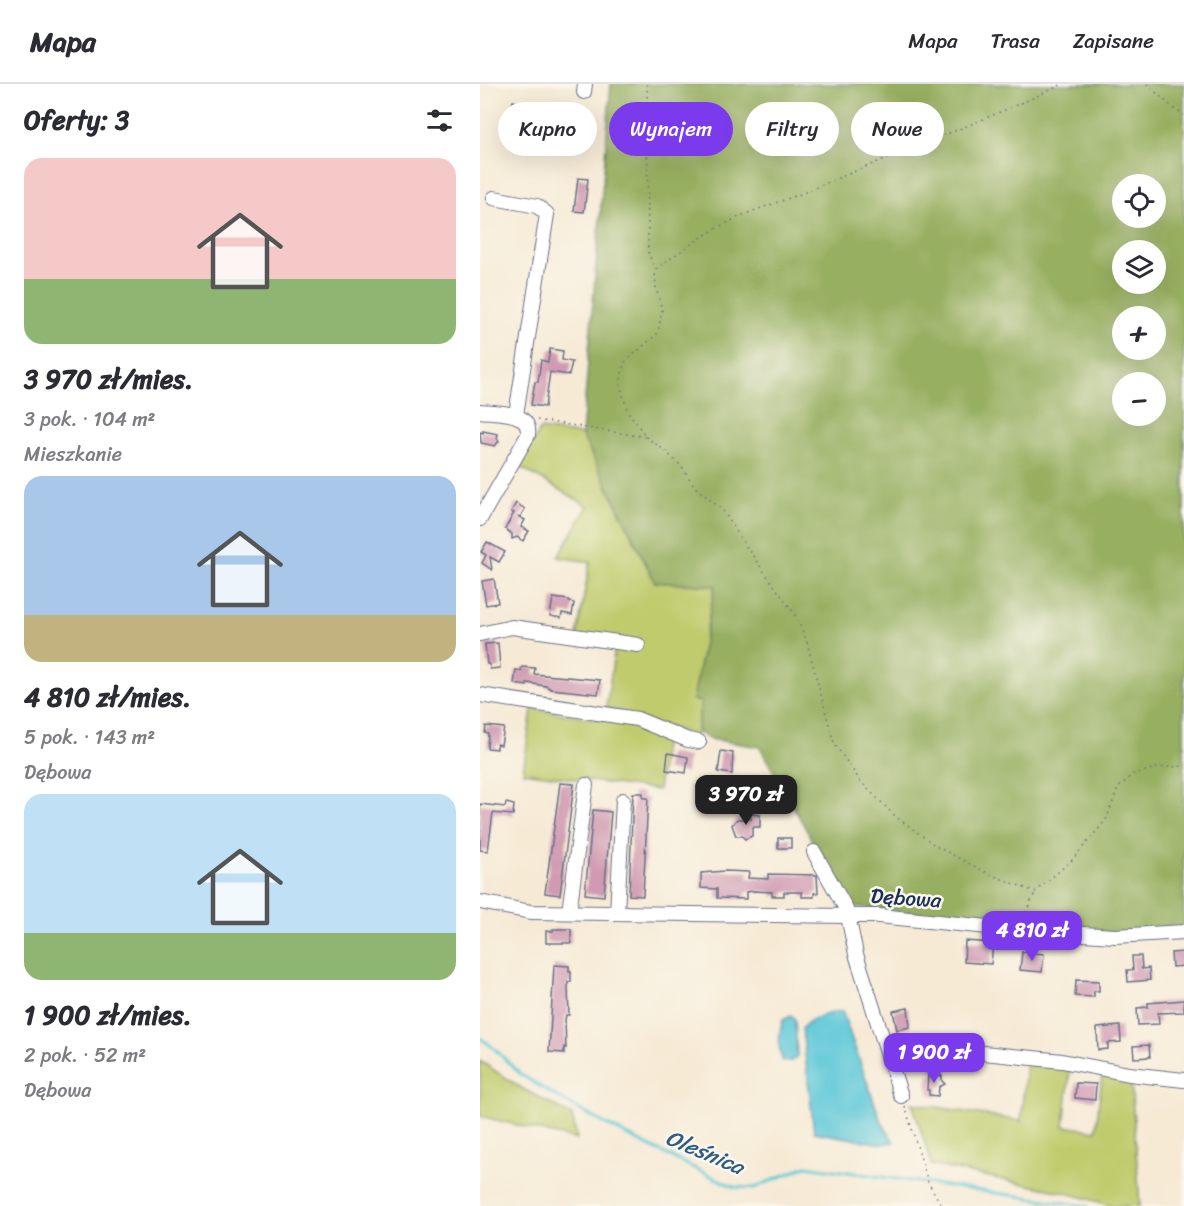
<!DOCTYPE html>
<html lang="pl">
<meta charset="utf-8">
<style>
body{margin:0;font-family:Sriracha,sans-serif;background:#f7f7f7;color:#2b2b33;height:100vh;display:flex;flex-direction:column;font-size:22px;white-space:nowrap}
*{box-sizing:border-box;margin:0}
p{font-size:20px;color:#7c7c81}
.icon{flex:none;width:33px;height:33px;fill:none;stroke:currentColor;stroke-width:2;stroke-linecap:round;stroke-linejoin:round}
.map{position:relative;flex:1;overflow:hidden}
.drawer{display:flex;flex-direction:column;background:#fff;width:480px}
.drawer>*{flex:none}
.top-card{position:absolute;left:18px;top:18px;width:570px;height:54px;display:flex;gap:12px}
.fabs{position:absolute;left:632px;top:90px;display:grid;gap:12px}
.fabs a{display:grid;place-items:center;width:54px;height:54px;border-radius:50%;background:#fff;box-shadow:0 6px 24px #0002;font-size:30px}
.price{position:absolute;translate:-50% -51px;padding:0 14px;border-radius:12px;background:#7c3aed;color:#fff;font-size:20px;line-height:39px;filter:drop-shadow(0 2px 3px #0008)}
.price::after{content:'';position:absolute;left:50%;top:36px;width:18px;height:14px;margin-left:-9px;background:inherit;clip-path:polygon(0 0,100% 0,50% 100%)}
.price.current{background:#222;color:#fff}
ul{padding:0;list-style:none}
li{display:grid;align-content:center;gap:12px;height:318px;padding:0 24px}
li span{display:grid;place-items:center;height:186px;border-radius:18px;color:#555}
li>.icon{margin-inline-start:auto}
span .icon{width:108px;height:108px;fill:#fffc;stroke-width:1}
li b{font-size:26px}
h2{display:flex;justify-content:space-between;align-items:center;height:72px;padding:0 24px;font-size:26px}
.pill{padding:0 21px;border-radius:27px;background:#fff;box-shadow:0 6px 24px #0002;font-size:21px;line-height:54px}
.pill.current{background:#7c3aed;color:#fff}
header{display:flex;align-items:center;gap:36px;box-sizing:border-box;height:84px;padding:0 30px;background:#fff;border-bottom:2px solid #e1e1e2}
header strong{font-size:28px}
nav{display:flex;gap:33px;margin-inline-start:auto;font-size:21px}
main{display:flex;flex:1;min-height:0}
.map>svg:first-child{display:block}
.green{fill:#bfcb6c;stroke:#6d7d65;stroke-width:1.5}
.forest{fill:#97af60;stroke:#596f5f;stroke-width:1.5;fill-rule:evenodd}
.water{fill:#5ec8d8;stroke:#3c7c9b;stroke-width:1.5}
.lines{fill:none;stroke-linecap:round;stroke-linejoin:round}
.stream{stroke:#5ec8d8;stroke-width:3}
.building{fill:#d09bb2}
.minor-casing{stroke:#687088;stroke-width:16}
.path{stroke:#687088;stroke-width:1.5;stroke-dasharray:1.5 4.5;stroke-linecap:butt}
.minor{stroke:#fff;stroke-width:14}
.labels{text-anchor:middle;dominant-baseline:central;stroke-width:5;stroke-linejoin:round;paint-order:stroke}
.street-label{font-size:21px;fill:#1b2f5e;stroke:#fbf7ec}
.water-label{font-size:22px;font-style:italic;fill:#2f5d83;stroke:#fbf7ec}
</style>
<header>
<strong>Mapa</strong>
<nav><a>Mapa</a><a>Trasa</a><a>Zapisane</a></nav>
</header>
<main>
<section class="drawer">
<h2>Oferty: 3<svg class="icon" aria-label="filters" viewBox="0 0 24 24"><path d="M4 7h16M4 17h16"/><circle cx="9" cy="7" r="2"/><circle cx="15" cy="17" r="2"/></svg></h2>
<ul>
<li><span style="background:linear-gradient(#f6c9c9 65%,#8fb573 0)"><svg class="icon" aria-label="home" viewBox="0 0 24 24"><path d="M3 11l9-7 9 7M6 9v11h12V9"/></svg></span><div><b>3 970 zł/mies.</b><p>3 pok. · 104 m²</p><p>Mieszkanie</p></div></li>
<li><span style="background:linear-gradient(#a9c7e8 75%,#c2b280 0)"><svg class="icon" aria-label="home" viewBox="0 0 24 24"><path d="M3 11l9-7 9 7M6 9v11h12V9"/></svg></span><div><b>4 810 zł/mies.</b><p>5 pok. · 143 m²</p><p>Dębowa</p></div></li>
<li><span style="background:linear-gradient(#bfe0f5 75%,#8fb573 0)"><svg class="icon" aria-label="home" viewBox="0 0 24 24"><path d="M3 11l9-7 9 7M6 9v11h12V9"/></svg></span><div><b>1 900 zł/mies.</b><p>2 pok. · 52 m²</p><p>Dębowa</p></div></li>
</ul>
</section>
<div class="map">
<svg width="704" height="1122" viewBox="0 0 704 1122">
<rect width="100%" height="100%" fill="#fbf7ec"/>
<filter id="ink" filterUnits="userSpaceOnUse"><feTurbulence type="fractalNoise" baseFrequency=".0167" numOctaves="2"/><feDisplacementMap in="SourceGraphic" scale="12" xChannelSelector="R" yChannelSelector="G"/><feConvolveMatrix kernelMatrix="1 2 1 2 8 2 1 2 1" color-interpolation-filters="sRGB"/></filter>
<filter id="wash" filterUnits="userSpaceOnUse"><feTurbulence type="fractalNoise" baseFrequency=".008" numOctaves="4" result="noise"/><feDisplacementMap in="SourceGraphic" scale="24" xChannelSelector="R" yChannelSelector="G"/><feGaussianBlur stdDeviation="1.35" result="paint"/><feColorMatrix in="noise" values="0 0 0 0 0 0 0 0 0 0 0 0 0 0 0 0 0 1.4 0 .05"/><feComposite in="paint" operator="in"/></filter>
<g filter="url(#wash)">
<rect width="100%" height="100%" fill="#f6ead5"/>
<g class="green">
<polygon points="61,345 102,351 175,498 235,502 213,616 221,618 216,652 126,624 135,564 96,558 110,478 78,473 108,422 38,382"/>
<polygon points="52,625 151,640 185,653 178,706 43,688"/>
<polygon points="0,977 43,1005 92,1031 97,1056 0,1032"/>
<polygon points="546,980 590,985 584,1042 616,1047 622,991 651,997 660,1122 633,1122 587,1109 452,1081 432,1019 541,1037"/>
</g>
<path class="forest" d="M131,0H704V845L631,849L369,822L280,663L230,655L217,648L221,618L213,616L235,502L175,498L102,351ZM642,100H675V134H642ZM642,166H675V200H642ZM642,232H675V266H642ZM642,298H675V332H642Z"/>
<g class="water">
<path d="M362,927L401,1037L414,1058L402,1060L334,1048L322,944C333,932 346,930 362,927Z"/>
<path d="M311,932L315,935L317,972C313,977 309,979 303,977C297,964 299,949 303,936Z"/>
</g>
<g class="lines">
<path class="stream" d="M0,954C18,964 28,982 45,993C111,1036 183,1069 254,1103L274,1104L326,1082L607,1122"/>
</g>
<g id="blocks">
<g class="building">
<polygon points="33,17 58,24 56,33 31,27"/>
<polygon points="98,94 108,95 104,128 94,127"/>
<polygon points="70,265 83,267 82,276 92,278 89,291 70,288 65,323 51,321 55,298 58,298 61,276 68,278"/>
<polygon points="3,347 18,350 17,354 19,357 15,362 1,359 0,348 3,349"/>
<polygon points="36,419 45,425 40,433 38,432 45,436 41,443 49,447 43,457 37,453 32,455 32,450 25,445 34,429 31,428"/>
<polygon points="7,458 25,468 19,478 10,473 12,486 2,479 6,471 1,468"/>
<polygon points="14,495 18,519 6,521 2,497"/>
<polygon points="73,514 89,516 89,518 94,519 92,531 82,529 81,534 70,532"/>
<polygon points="18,559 20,584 10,585 9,580 7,580 5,560"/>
<polygon points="42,583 55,584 54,590 120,596 118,610 71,605 66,602 47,599 47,602 34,600 36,586 41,587"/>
<polygon points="6,642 24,644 21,661 17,660 17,665 7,664 8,650 5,649"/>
<polygon points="241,667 253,669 252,690 238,688"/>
<polygon points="188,669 208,673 206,689 186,686"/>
<polygon points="80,699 94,700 80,811 65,809"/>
<polygon points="153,709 163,709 163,714 168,714 163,812 149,811"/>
<polygon points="26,719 34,721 33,731 13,729 8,767 0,766 0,720 25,723"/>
<polygon points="113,726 131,728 124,812 105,810"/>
<polygon points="271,730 280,731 280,743 272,743 272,752 265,755 262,752 256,752 252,741 257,735 271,735"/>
<rect x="298" y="754" width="13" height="10"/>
<polygon points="245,787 269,788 268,794 288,795 288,790 337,791 338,809 334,809 334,813 322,813 322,808 304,808 304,812 292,812 292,808 274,807 266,808 266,815 237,814 237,805 221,804 221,789"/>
<polygon points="73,845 91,845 91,859 66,859 66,847 73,847"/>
<polygon points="485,857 513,859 511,880 484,878"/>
<polygon points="542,868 564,870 562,888 540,886"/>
<polygon points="704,868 704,882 692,883 691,869"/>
<polygon points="652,872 661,872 662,885 669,884 670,896 648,898 647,886 653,886"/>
<polygon points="74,881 89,882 89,887 91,887 91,898 88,898 88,904 89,931 86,931 85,936 86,964 84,963 84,969 69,968"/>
<polygon points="596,896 619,897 619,907 614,907 614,913 595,912"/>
<polygon points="704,916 704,928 678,929 679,940 658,941 657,924 668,923 668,919"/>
<polygon points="428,924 430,943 417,946 413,927"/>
<polygon points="640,942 641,958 628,959 628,965 618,966 617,944"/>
<polygon points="669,961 670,973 654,974 653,962"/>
<polygon points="455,988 456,991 462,992 462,997 465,1000 459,1003 458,1012 449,1011 449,1006 447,1006 448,991 452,991"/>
<polygon points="596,999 616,1000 615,1016 595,1014"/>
</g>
</g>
</g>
<g filter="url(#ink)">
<use href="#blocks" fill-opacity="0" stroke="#687088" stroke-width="1.5"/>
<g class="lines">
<g class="minor-casing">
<g id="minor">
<polyline points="104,8 105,0"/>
<polyline points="14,114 57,122 67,130 36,331"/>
<path d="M0,327C16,329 51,326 48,351L0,435"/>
<polyline points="0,550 32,543 158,561"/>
<polyline points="0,611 157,635 208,656 219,658"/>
<polyline points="0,818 51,828 368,832 365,823 334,768"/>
<polyline points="89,828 106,701"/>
<polyline points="137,829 143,716"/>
<polyline points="405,962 415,960 582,977 649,990 704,996"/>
<polyline points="421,1012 376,870 368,832 399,832 538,846 635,852 704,848"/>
</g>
</g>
<g class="path">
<polyline points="167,0 168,168 175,185 176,204 182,226 178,249 144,279 140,300 147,326 167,354 183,365 200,381 217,405 242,425 267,464 314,529 326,555 354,659 381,698 415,732 456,762 507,789 555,808 592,776 626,736 638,704 653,690 676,684 704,682"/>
<polyline points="667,0 694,25 704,31"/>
<path d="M176,185C203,165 230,146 261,132C284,122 307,116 330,106C414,70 500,39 583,0"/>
<polyline points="57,336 165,353"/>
<polyline points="543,834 555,809"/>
<polyline points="425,1022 448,1098 462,1122"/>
</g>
<use href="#minor" class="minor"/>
</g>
</g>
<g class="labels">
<g class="street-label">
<text transform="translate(426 814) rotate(4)">Dębowa</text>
</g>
<g class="water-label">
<text transform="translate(225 1068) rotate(23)">Oleśnica</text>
</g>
</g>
</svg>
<div class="fabs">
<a><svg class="icon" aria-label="locate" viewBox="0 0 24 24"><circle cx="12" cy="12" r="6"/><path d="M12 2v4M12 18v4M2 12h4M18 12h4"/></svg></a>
<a><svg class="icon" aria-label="layers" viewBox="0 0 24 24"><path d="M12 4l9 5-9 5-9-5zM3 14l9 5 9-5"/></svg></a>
<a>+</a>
<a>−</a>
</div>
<b class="price current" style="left:266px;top:742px">3 970 zł</b>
<b class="price" style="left:552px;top:878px">4 810 zł</b>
<b class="price" style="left:454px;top:1000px">1 900 zł</b>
<div class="top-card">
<a class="pill">Kupno</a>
<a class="pill current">Wynajem</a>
<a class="pill">Filtry</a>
<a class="pill">Nowe</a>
</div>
</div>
</main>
